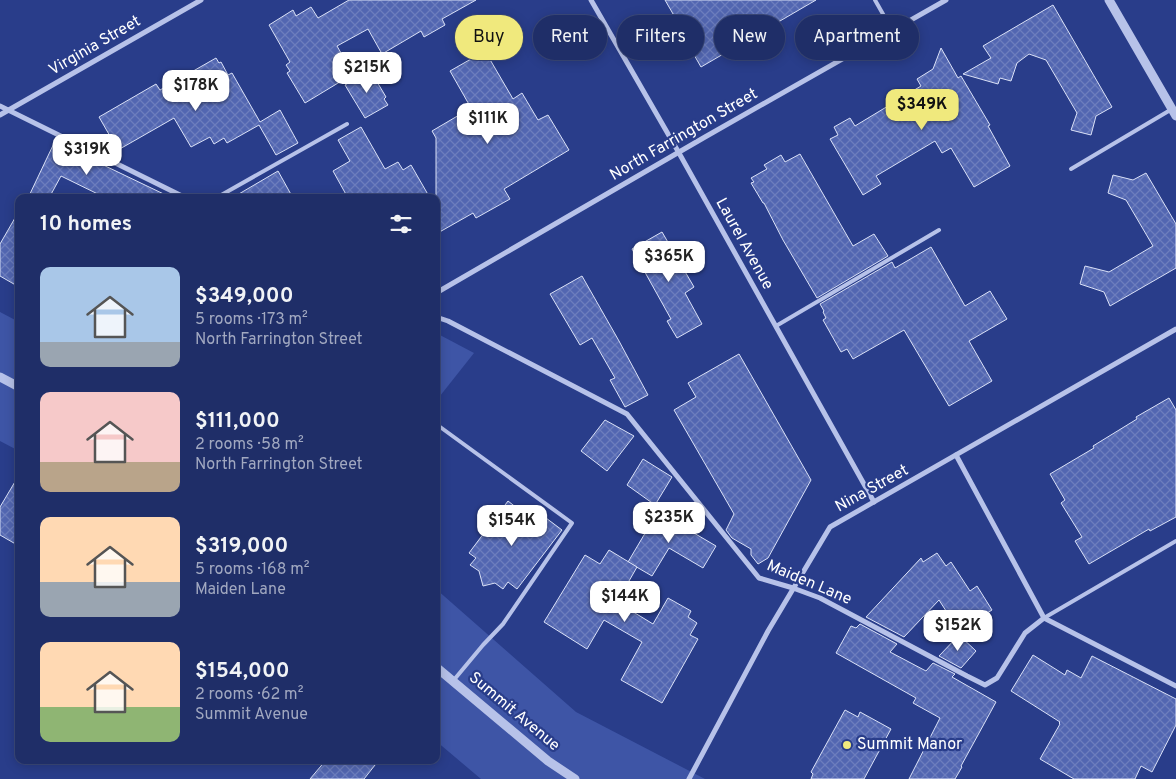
<!DOCTYPE html>
<meta charset="utf-8">
<style>
body{margin:0;font-family:Overpass,sans-serif;background:#27366e;color:#f1f3f6;height:100vh;display:flex;flex-direction:column;font-size:19px;white-space:nowrap}
*{box-sizing:border-box;margin:0}
p{font-size:16px;color:#a1a8c0}
.icon{flex:none;width:28px;height:28px;fill:none;stroke:currentColor;stroke-width:2;stroke-linecap:round;stroke-linejoin:round}
.map{position:relative;flex:1;overflow:hidden}
.drawer{position:absolute;left:15px;top:194px;width:425px;height:570px;display:flex;flex-direction:column;background:#1f2e68;border-radius:10px;box-shadow:0 2px 12px #0003,0 0 0 1px #3c4a7c}
.drawer>*{flex:none}
.guide{position:absolute;left:455px;top:15px;width:475px;height:45px;display:flex;gap:10px}
.price{position:absolute;translate:-50% -42px;padding:0 11px;border-radius:10px;background:#fff;color:#222;font-size:16px;line-height:32px;filter:drop-shadow(0 1px 2px #0008)}
.price::after{content:'';position:absolute;left:50%;top:30px;width:15px;height:11px;margin-left:-8px;background:inherit;clip-path:polygon(0 0,100% 0,50% 100%)}
.price.selected{background:#f0e97d;color:#111}
ul{padding:0;list-style:none}
li{display:flex;align-items:center;gap:15px;height:125px;padding:0 25px}
li span{display:grid;place-items:center;flex:none;width:140px;height:100px;border-radius:10px;color:#555}
li>.icon{margin-inline-start:auto}
span .icon{width:60px;height:60px;fill:#fffc;stroke-width:1}
li b{font-size:21px}
h2{display:flex;justify-content:space-between;align-items:center;height:60px;padding:0 25px;font-size:21px}
.chip{padding:0 18px;border-radius:22px;background:#1f2e68;box-shadow:0 2px 12px #0003,0 0 0 1px #3c4a7c;font-size:18px;line-height:45px}
.chip.selected{background:#f0e97d;color:#111}
.map>svg:first-child{display:block}
.park{fill:#3e55a6}
.building{fill:url(#building-cross-hatch);stroke:#dae1f7}
.lines{fill:none;stroke-linecap:round;stroke-linejoin:round}
.service{stroke:#b7c2e9;stroke-width:4}
.minor{stroke:#b7c2e9;stroke-width:5}
.tertiary{stroke:#b7c2e9;stroke-width:9}
.poi-dot{fill:#f0e97d;stroke:#293d8a;stroke-width:2}
.labels{text-anchor:middle;dominant-baseline:central;stroke-width:4.5;stroke-linejoin:round;paint-order:stroke}
.street-label{font-size:16px;fill:#fff;stroke:#293d8a}
.poi-label{font-size:16px;fill:#fff;stroke:#293d8a;text-anchor:start}
</style>
<div class="map">
<svg width="1176" height="779" viewBox="0 0 1176 779">
<defs>
<pattern id="building-cross-hatch" width="8" height="8" patternUnits="userSpaceOnUse" patternTransform="scale(1.25)"><rect width="8" height="8" fill="#5266b1"/><path d="M0 0l8 8M0 8l8-8" fill="none" stroke="#6c7dbd"/></pattern>
</defs>
<rect width="100%" height="100%" fill="#293d8a"/>
<g class="park">
<polygon points="0,312 19,322 19,451 0,441"/>
<polygon points="438,334 474,353 436,401 436,337"/>
<polygon points="436,589 576,712 705,779 481,779 436,741"/>
</g>
<g class="building">
<polygon points="349,0 476,0 442,19 445,25 424,37 421,31 382,54 368,29 337,46 353,74 305,103 287,73 290,71 286,65 290,62 269,25 293,10 296,16 311,7 318,18"/>
<polygon points="665,0 816,0 701,67 678,27 680,26"/>
<polygon points="1053,5 1112,107 1096,116 1091,135 1071,130 1077,113 1046,60 1029,54 1017,63 1011,81 1000,78 998,84 963,74 991,58 983,46"/>
<polygon points="941,48 958,78 961,76 990,125 988,126 1010,166 974,187 951,148 942,153 935,141 876,176 881,184 863,195 830,139 838,135 834,127 850,118 855,126 921,86 917,79 933,69"/>
<polygon points="485,51 513,99 522,93 538,120 548,115 569,150 504,189 510,199 476,218 473,213 436,234 436,138 432,131 471,108 450,71"/>
<polygon points="216,58 219,63 221,62 228,75 232,73 260,122 280,110 298,143 276,155 259,125 227,143 224,138 214,144 210,137 191,147 174,118 118,150 99,117 156,84 160,90"/>
<polygon points="370,70 386,97 384,99 388,105 365,118 345,85"/>
<polygon points="361,127 385,169 398,162 403,170 411,165 430,198 348,198 333,171 350,161 338,140"/>
<polygon points="56,139 100,160 97,162 172,198 106,198 61,176 49,198 28,198"/>
<polygon points="800,154 853,246 874,234 888,256 817,298 783,240 764,203 763,203 751,183 754,182 751,178 767,169 764,165 781,155 785,162"/>
<polygon points="278,171 293,198 232,198"/>
<polygon points="1146,173 1176,224 1176,268 1110,306 1104,292 1080,284 1085,266 1109,272 1153,246 1126,200 1108,193 1113,175 1133,180"/>
<polygon points="19,211 19,287 0,276 0,244"/>
<polygon points="662,232 694,287 685,293 702,324 677,338 667,321 671,319 632,249"/>
<polygon points="931,247 965,306 990,291 1007,319 969,341 992,381 949,406 904,330 853,359 847,349 841,352 823,320 826,318 823,312 824,311 820,304 892,262 895,268"/>
<polygon points="582,276 619,341 648,395 625,407 610,380 615,378 592,338 580,345 550,294"/>
<polygon points="739,354 811,480 768,558 758,564 751,555 751,549 732,538 726,530 734,514 674,410 696,397 688,383"/>
<polygon points="1169,398 1176,410 1176,517 1150,531 1149,529 1089,564 1075,541 1082,537 1061,503 1065,500 1050,474 1094,448 1093,446 1137,419 1136,417"/>
<polygon points="605,420 634,436 607,471 581,451"/>
<polygon points="643,459 672,477 655,505 627,485"/>
<polygon points="19,475 19,546 0,535 0,507"/>
<polygon points="508,501 536,523 542,515 562,530 517,589 508,582 503,589 495,583 483,586 479,571 470,565 476,558 469,553"/>
<polygon points="660,508 684,522 682,526 716,546 703,568 669,548 652,576 628,562"/>
<polygon points="609,550 637,567 617,602 653,624 668,598 691,611 688,617 697,623 690,635 698,639 662,703 621,680 642,642 604,620 587,649 544,622 585,555 600,564"/>
<polygon points="937,553 946,566 951,562 970,591 977,586 992,610 959,631 939,600 904,637 866,617 921,558 923,562"/>
<polygon points="860,624 897,644 890,652 926,671 933,663 955,674 952,677 996,702 961,766 962,767 955,779 909,779 940,718 913,703 916,698 836,653 851,626 856,628"/>
<polygon points="959,635 976,651 961,668 939,656"/>
<polygon points="1033,655 1065,675 1067,670 1081,678 1092,656 1176,699 1176,725 1152,772 1141,766 1135,779 1074,779 1040,759 1060,724 1059,723 1060,722 1011,691"/>
<polygon points="845,710 858,717 860,712 891,729 864,779 811,779 813,774 811,772"/>
<polygon points="326,760 379,760 364,779 310,779"/>
</g>
<g class="lines">
<g class="service">
<polyline points="875,0 892,30"/>
<polyline points="1071,169 1172,109"/>
<polyline points="216,198 347,124"/>
<polyline points="776,326 939,230"/>
<polyline points="436,424 572,523 503,624 483,645 453,681"/>
<polyline points="1044,618 1176,541"/>
</g>
<g class="minor">
<polyline points="591,0 679,153 874,502"/>
<polyline points="0,106 186,198"/>
<polyline points="0,115 201,0"/>
<polyline points="436,293 705,137 946,0"/>
<polyline points="436,317 448,321 627,414 759,578 793,588 820,598 967,676 985,685 997,678 1025,633 1044,618"/>
<polyline points="956,455 1044,618 1176,686"/>
<polyline points="689,779 768,631 830,527 1176,329"/>
</g>
<g class="tertiary">
<polyline points="1109,0 1176,116"/>
<polyline points="0,377 19,387"/>
<polyline points="436,667 548,761 575,779"/>
</g>
</g>
<circle class="poi-dot" cx="847" cy="745" r="5"/>
<g class="labels">
<g class="street-label">
<text transform="translate(95 46) rotate(-30)">Virginia Street</text>
<text transform="translate(684 135) rotate(-30)">North Farrington Street</text>
<text transform="translate(744 244) rotate(61)">Laurel Avenue</text>
<text transform="translate(872 489) rotate(-29)">Nina Street</text>
<text transform="translate(809 583) rotate(23)">Maiden Lane</text>
<text transform="translate(514 712) rotate(40)">Summit Avenue</text>
</g>
<g class="poi-label">
<text x="857" y="745">Summit Manor</text>
</g>
</g>
</svg>
<b class="price" style="left:367px;top:94px">$215K</b>
<b class="price" style="left:196px;top:112px">$178K</b>
<b class="price selected" style="left:922px;top:131px">$349K</b>
<b class="price" style="left:488px;top:145px">$111K</b>
<b class="price" style="left:87px;top:176px">$319K</b>
<b class="price" style="left:669px;top:283px">$365K</b>
<b class="price" style="left:669px;top:544px">$235K</b>
<b class="price" style="left:512px;top:547px">$154K</b>
<b class="price" style="left:625px;top:623px">$144K</b>
<b class="price" style="left:958px;top:652px">$152K</b>
<div class="guide">
<a class="chip selected">Buy</a>
<a class="chip">Rent</a>
<a class="chip">Filters</a>
<a class="chip">New</a>
<a class="chip">Apartment</a>
</div>
<section class="drawer">
<h2>10 homes<svg class="icon" aria-label="filters" viewBox="0 0 24 24"><path d="M4 7h16M4 17h16"/><circle cx="9" cy="7" r="2"/><circle cx="15" cy="17" r="2"/></svg></h2>
<ul>
<li><span style="background:linear-gradient(#a9c7e8 75%,#9aa5b1 0)"><svg class="icon" aria-label="home" viewBox="0 0 24 24"><path d="M3 11l9-7 9 7M6 9v11h12V9"/></svg></span><div><b>$349,000</b><p>5 rooms · 173 m²</p><p>North Farrington Street</p></div></li>
<li><span style="background:linear-gradient(#f6c9c9 70%,#b9a48a 0)"><svg class="icon" aria-label="home" viewBox="0 0 24 24"><path d="M3 11l9-7 9 7M6 9v11h12V9"/></svg></span><div><b>$111,000</b><p>2 rooms · 58 m²</p><p>North Farrington Street</p></div></li>
<li><span style="background:linear-gradient(#ffd9b3 65%,#9aa5b1 0)"><svg class="icon" aria-label="home" viewBox="0 0 24 24"><path d="M3 11l9-7 9 7M6 9v11h12V9"/></svg></span><div><b>$319,000</b><p>5 rooms · 168 m²</p><p>Maiden Lane</p></div></li>
<li><span style="background:linear-gradient(#ffd9b3 65%,#8fb573 0)"><svg class="icon" aria-label="home" viewBox="0 0 24 24"><path d="M3 11l9-7 9 7M6 9v11h12V9"/></svg></span><div><b>$154,000</b><p>2 rooms · 62 m²</p><p>Summit Avenue</p></div></li>
</ul>
</section>
</div>
